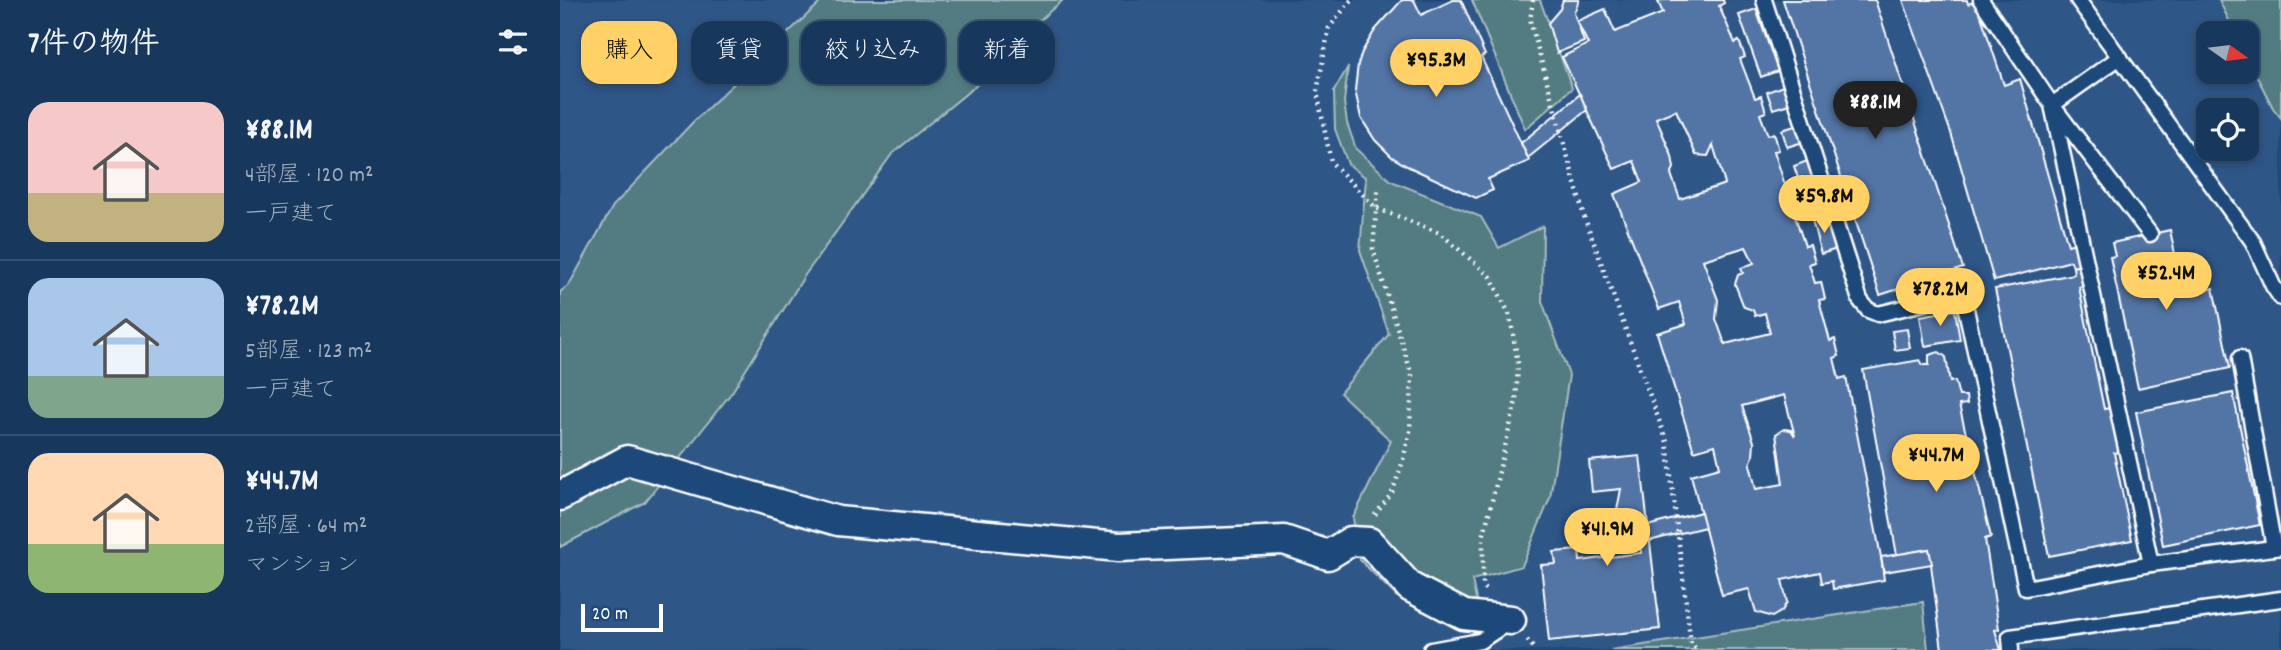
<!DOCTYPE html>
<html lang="ja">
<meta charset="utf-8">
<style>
body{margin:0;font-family:Dekko,"Klee One",sans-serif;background:#203f62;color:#f1f3f6;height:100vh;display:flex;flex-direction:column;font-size:26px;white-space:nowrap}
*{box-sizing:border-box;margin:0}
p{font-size:23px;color:#9eacbb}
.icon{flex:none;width:38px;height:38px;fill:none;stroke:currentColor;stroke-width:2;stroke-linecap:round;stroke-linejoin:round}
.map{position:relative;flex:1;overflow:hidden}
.drawer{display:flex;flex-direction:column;background:#17385c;width:560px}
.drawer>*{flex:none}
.guide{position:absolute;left:21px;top:21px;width:665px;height:63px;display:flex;gap:14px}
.needle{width:46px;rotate:104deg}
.tools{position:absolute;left:1636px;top:21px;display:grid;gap:14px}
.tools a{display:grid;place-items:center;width:63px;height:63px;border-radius:14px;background:#17385c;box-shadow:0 4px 10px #0003,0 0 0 2px #365272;font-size:35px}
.scale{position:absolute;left:21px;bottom:18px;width:82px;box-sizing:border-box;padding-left:7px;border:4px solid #fff;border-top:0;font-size:19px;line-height:24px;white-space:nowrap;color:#fff;-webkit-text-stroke:5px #1f4a7a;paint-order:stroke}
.price{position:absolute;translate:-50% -60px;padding:0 16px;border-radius:24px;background:#ffd166;color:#111;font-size:23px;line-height:46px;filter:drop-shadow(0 2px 4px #0008)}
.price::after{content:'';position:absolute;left:50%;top:42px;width:21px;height:16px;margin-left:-10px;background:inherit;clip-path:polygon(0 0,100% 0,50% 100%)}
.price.selected{background:#222;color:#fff}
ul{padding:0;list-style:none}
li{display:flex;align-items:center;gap:21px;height:175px;padding:0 28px}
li+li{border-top:2px solid #365272}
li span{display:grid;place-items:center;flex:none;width:196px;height:140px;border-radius:21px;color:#555}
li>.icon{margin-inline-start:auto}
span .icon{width:84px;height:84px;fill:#fffc;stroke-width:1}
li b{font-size:30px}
h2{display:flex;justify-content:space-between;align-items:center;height:84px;padding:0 28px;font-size:30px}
.chip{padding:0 24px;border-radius:21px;background:#17385c;box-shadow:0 4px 10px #0003,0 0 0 2px #365272;font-size:24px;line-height:63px}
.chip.selected{background:#ffd166;color:#111}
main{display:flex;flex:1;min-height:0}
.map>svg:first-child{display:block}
.built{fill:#2f5787;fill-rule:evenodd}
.green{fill:#527b82;stroke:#a8bdc0;stroke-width:2}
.building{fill:#5375a5;stroke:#fff;stroke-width:2;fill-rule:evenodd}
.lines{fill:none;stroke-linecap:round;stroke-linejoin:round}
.lane-casing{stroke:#fff;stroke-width:19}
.street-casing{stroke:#fff;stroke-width:33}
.path{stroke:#fff;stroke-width:4.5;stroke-dasharray:2 5;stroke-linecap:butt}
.lane{stroke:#1f4a7a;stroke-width:14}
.street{stroke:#1f4a7a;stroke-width:28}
</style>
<main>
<section class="drawer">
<h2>7件の物件<svg class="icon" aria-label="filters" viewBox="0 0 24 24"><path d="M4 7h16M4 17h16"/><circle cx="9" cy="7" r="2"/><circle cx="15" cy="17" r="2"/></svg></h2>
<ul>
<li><span style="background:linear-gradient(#f6c9c9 65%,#c2b280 0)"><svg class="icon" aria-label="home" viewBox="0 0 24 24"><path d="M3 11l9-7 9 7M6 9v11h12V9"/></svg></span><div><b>¥88.1M</b><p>4部屋 · 120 m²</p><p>一戸建て</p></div></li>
<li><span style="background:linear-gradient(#a9c7e8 70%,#7fa58c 0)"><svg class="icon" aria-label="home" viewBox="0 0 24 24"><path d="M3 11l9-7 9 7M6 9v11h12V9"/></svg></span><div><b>¥78.2M</b><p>5部屋 · 123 m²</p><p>一戸建て</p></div></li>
<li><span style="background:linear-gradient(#ffd9b3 65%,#8fb573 0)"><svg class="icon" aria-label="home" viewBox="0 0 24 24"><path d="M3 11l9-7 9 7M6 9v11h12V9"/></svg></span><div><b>¥44.7M</b><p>2部屋 · 64 m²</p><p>マンション</p></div></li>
</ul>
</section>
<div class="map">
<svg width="1721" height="650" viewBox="0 0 1721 650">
<rect width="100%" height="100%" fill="#1f4a7a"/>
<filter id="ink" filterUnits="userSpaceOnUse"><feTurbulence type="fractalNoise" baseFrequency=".0143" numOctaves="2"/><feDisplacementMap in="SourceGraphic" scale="14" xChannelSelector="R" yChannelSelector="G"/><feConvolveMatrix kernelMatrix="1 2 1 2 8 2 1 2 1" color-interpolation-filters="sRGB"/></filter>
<g filter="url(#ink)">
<path class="built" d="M0,0H1721V650H0ZM1648,33H1687V72H1648ZM1648,110H1687V149H1648Z"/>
<g class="green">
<polygon points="263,0 503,0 475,24 451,57 332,154 245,275 172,392 85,502 0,547 0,292 9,285 53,206 134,121"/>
<polygon points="912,0 980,0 1012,88 965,129"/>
<polygon points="1659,0 1721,0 1721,118 1713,108 1687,57 1687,33 1675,33"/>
<polygon points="788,67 784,102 787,123 796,149 831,181 921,217 939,248 983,226 982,301 1009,375 990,498 962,566 912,580 922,629 837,597 800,560 793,518 831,441 780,393 829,334 800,250 806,178 788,164 775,129 774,91"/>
<polygon points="1363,602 1368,650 1051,650"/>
</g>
<g class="building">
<polygon points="842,0 854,0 861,15 893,0 901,0 925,55 921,57 968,158 969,161 928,179 933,190 916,198 847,166 832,157 815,140 801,118 795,90 798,64 802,52 815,30"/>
<polygon points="1003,0 1019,0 1014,13 1024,42 997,53 988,23 1000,9"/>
<path d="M1102,0H1163L1164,3L1159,6L1175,43L1179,41L1185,57L1180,59L1195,98L1201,96L1206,112L1200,114L1208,135L1214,133L1219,150L1214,151L1227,191L1232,189L1237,205L1232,207L1245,246L1250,245L1255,262L1249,264L1255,283L1261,282L1265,299L1259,300L1270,341L1275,339L1279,356L1274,358L1279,379L1286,377L1321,557L1324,580L1273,589L1272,581L1262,583L1260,572L1222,580L1227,602L1222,611L1212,617L1196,612L1189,589L1162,595L1131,475L1160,467L1155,445L1134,451L1097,333L1126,324L1119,302L1099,309L1054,194L1082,182L1074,161L1054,169L1002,57L1028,44L1017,21L1045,9L1055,32L1103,13L1098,2ZM1116,110L1136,155L1148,156L1153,145L1165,184L1120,199L1111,174L1114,168L1112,156L1096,118ZM1186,247L1194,263L1181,268L1183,273L1178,275L1175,284L1184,307L1193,310L1195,316L1205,313L1210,333L1165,344L1156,319L1158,300L1143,260ZM1224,395L1235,436L1231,430L1224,429L1216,434L1223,484L1196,489L1190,464L1193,456L1194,442L1182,406Z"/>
<polygon points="1223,0 1315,0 1403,268 1320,295"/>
<polygon points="1343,0 1407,0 1408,4 1416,1 1444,85 1460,79 1508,245 1515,243 1521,265 1513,267 1511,261 1434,281 1391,133"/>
<polygon points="1196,9 1218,71 1201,77 1179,15"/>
<polygon points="1223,86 1229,104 1213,109 1207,92"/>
<polygon points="1020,94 1027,110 968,158 961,143"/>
<polygon points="1238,125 1243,142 1227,147 1222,130"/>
<polygon points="1250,160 1264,203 1248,208 1234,166"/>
<polygon points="1268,216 1277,249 1261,254 1252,220"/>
<polygon points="1610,230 1616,259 1632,256 1639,292 1653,288 1670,368 1578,388 1550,257 1555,256 1552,243"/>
<polygon points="1521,265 1525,286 1519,287 1544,409 1550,408 1559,452 1554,453 1572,540 1489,556 1435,289 1514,274 1513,267"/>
<polygon points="1395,310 1400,340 1365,346 1360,316"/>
<polygon points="1347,329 1350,348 1335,350 1332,331"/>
<polygon points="1379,352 1386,357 1390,382 1395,381 1399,396 1406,396 1407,404 1399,405 1431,537 1425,539 1439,629 1435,630 1441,650 1382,650 1369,549 1337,555 1303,370 1360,360 1363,365 1369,365 1369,355"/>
<polygon points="1673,393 1700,525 1603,545 1576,412"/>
<polygon points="1080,456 1100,629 989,641 981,565 996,564 994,552 1019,550 1020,561 1081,553 1080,544 1047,548 1044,518 1056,516 1061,489 1032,492 1029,461"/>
<polygon points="1141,512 1145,527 1089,541 1087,526"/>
<polygon points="1369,549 1372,564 1324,572 1321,557"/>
</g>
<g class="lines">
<g class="lane-casing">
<g id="lane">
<polyline points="1204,0 1300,300 1308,310 1318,314 1393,296 1404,300 1466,588 1591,564 1721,547"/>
<polyline points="1421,0 1492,105 1590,234"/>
<polyline points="1518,0 1693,242 1713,286 1721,298"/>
<polyline points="1560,57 1492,105 1591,564"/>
<polyline points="1680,358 1714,548"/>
<polyline points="871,650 920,641 947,623"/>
<polyline points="1451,650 1450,637 1721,599"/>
</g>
</g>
<g class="street-casing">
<polyline id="street" points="0,496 67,460 278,521 559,547 724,540 768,555 791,541 809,542 850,587 904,615 951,620"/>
</g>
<g class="path">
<polyline points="791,0 769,28 757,92 771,162 816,208 880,233 931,277 950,316 958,364 956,401 923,538 923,587 926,590"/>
<polyline points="973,0 970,20 1024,216 1107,442 1131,645 1139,650"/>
<polyline points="815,515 832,493 842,464 850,431 852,376 813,249 818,189"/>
<polyline points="967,640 975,650"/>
</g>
<use href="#lane" class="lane"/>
<use href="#street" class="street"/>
</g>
</g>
</svg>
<div class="tools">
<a><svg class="needle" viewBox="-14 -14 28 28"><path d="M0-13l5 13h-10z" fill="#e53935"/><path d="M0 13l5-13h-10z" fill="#9eacbb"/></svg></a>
<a><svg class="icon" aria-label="locate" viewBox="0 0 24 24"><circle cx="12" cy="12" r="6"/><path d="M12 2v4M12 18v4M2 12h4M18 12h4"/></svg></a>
</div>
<div class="scale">20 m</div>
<b class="price" style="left:876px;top:99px">¥95.3M</b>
<b class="price selected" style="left:1315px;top:141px">¥88.1M</b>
<b class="price" style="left:1264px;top:235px">¥59.8M</b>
<b class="price" style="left:1606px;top:312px">¥52.4M</b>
<b class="price" style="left:1380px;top:328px">¥78.2M</b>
<b class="price" style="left:1376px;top:494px">¥44.7M</b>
<b class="price" style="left:1047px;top:568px">¥41.9M</b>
<div class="guide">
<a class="chip selected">購入</a>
<a class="chip">賃貸</a>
<a class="chip">絞り込み</a>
<a class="chip">新着</a>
</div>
</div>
</main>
